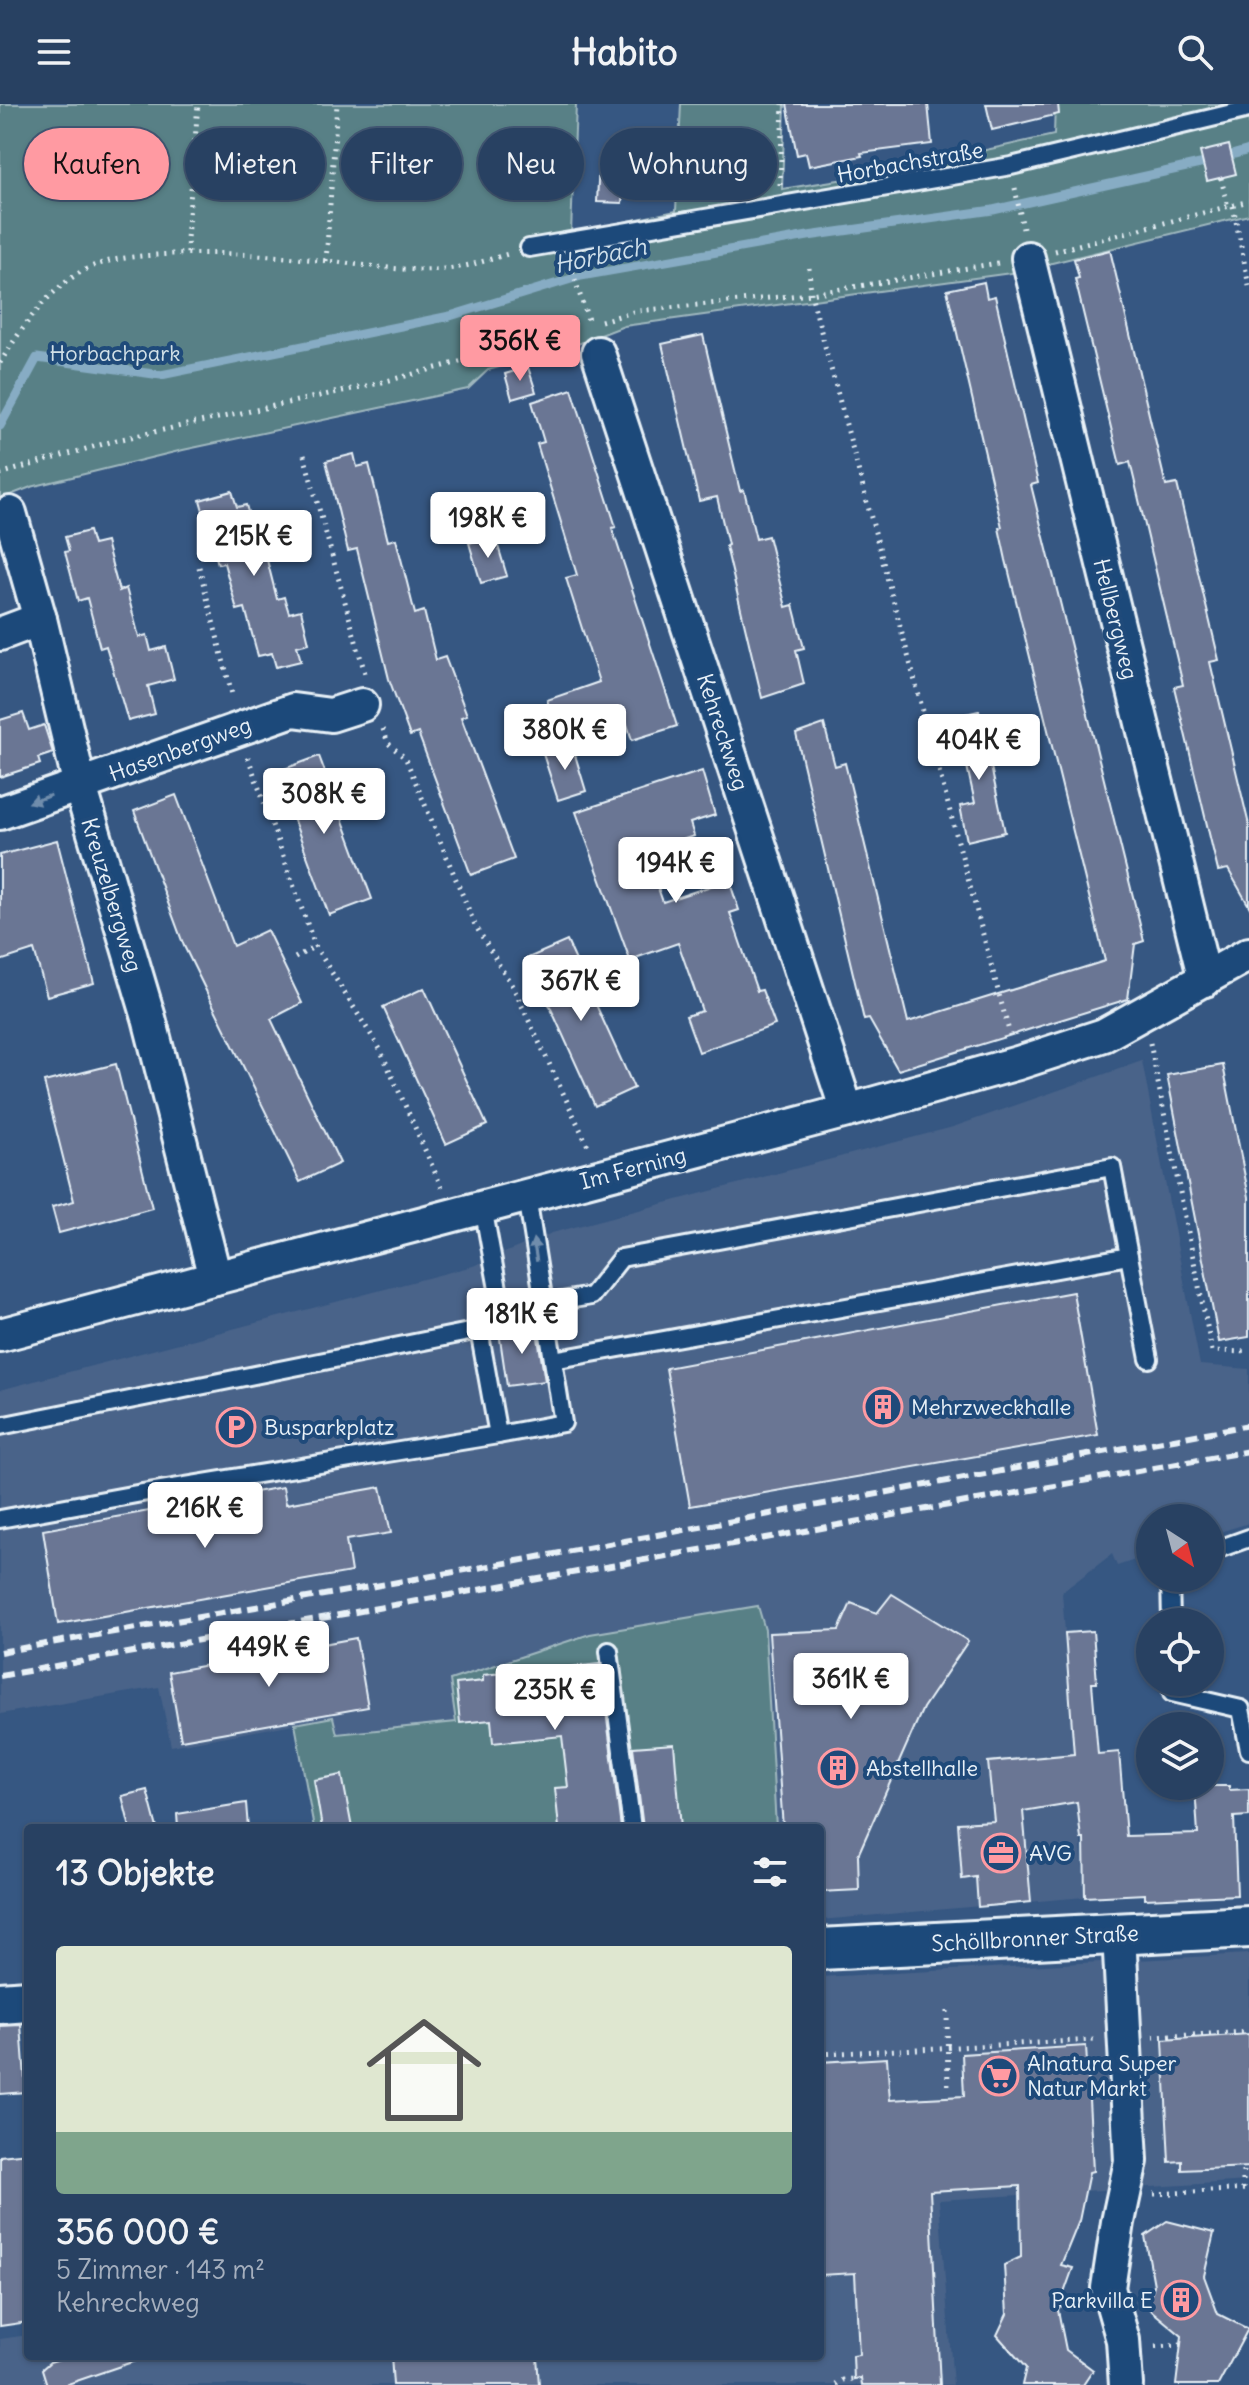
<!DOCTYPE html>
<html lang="de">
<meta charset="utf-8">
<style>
body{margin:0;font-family:Delius,sans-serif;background:#344c6b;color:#f1f3f6;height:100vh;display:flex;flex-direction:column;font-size:30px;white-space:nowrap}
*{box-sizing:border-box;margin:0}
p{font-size:26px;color:#a5afbe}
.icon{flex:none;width:44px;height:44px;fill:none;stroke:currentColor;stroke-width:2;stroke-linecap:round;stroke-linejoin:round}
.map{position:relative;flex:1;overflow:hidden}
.details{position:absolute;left:24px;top:1720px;width:800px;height:536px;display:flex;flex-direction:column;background:#284162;border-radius:8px;box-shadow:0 2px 6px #0004,0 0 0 2px #445a77}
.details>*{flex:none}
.banner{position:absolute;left:24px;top:24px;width:800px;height:72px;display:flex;gap:16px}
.needle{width:52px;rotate:144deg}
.buttons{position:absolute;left:1136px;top:1400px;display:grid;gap:16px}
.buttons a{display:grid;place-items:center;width:88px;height:88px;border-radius:50%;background:#284162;box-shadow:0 2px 6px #0004,0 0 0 2px #445a77;font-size:40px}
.price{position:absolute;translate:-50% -68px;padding:0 18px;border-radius:8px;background:#fff;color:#222;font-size:26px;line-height:52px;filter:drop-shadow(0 2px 4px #0008)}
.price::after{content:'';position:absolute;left:50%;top:48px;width:24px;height:18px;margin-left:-12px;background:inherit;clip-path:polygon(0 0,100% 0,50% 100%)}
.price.selected{background:#ff9aa2;color:#111}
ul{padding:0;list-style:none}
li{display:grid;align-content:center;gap:16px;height:424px;padding:0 32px}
li span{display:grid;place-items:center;height:248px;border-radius:8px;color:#555}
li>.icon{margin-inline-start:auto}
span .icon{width:144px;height:144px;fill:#fffc;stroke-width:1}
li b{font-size:34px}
h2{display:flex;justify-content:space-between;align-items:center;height:96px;padding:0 32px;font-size:34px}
.pill{padding:0 28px;border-radius:36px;background:#284162;box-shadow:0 2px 6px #0004,0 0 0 2px #445a77;font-size:28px;line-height:72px}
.pill.selected{background:#ff9aa2;color:#111}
header{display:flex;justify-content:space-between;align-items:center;height:104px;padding:0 32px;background:#284162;font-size:36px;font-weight:800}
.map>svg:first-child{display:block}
.built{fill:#496389}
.green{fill:#588086;stroke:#a0b8bf;stroke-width:2}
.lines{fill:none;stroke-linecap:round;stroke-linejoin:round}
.stream{stroke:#87acc4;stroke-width:9}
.building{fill:#6b7694;stroke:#e8f1f8;stroke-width:2}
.service-casing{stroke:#e8f1f8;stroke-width:22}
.minor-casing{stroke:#e8f1f8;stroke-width:38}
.tertiary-casing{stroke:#e8f1f8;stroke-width:46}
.path{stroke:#e8f1f8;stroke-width:5;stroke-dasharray:2 6;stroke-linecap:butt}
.service{stroke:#1f4a7a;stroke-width:16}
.minor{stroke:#1f4a7a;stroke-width:32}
.tertiary{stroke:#1f4a7a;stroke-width:40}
.rail{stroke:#e8f1f8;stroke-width:6;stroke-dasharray:12 6;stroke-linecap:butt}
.oneway{fill:#6f8dac}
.labels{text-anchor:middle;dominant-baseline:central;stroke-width:8;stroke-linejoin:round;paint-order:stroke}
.street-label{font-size:22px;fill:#e8f1f8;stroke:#1f4a7a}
.park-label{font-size:22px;fill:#d2e0e7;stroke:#1f4a7a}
.poi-label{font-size:22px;fill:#e8f1f8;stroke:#1f4a7a;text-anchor:start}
.water-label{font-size:24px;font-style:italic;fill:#d0e0eb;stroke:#1f4a7a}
</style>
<header><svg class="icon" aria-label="menu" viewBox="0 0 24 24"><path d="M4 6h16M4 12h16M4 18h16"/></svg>Habito<svg class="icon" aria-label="search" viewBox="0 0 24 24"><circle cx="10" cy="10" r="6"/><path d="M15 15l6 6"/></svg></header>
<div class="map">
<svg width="1249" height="2281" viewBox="0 0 1249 2281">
<rect width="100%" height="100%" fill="#365782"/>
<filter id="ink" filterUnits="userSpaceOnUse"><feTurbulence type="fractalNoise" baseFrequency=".0125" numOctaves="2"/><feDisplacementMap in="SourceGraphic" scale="16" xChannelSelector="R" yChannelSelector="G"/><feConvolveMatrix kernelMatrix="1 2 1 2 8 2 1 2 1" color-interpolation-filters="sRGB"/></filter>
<g filter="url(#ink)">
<g class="built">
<polygon points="1142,957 1200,1261 1249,1265 1249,1419 1210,1431 1210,1414 1150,1414 1150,1451 1117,1462 1112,1450 1062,1488 1085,1793 820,1816 820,1724 776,1724 765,1526 451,1576 456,1618 336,1630 333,1613 171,1642 159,1583 0,1610 0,1286 473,1162 552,1129 953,1023"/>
<polygon points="1249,1850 1249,2077 939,2096 953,2281 0,2281 0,2235 28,2231 28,2252 820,2252 820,1873"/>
</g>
<g class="green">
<polygon points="0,0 576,0 571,129 676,107 681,0 785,0 782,85 876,70 1054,31 1055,0 1249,0 1249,111 1011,169 624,222 562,246 488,266 468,285 183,346 31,383 0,395"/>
<polygon points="758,1502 765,1526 776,1724 314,1724 295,1620 333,1613 337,1630 456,1618 450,1576 590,1530"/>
</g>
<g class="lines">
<polyline class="stream" points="0,322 37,254 161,271 450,212 581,172 808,132 993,106 1200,60 1249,46"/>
</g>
<g class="building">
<polygon points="787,0 928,0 932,40 861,49 862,52 809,62 806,49 797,51"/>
<polygon points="986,0 1058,0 1059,10 992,26"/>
<polygon points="1229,41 1236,70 1207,77 1200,48"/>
<polygon points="624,48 649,49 648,90 623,89 622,99 597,98 599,57 624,58"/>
<polygon points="1110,146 1166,382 1177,380 1219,556 1210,558 1249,721 1249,802 1228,765 1218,767 1174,583 1183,581 1130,358 1120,361 1075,175 1079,174 1074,155"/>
<polygon points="984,178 987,194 995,192 1038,379 1031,381 1144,837 1135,840 1128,895 898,966 869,915 864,916 796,630 824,620 835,662 845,659 908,918 1105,857 1006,456 999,424 1002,423 947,186"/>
<polygon points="703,231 740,387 744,386 756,435 768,432 786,503 793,501 804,544 796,546 804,580 762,594 726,442 728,441 717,393 699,397 662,240"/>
<polygon points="528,263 536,288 512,295 505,270"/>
<polygon points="572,285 616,423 612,424 677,622 632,636 626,617 561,638 547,596 599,578 566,474 577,471 537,340 544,338 532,298"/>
<polygon points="354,350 357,363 369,360 388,437 396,435 415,510 424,507 436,556 445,553 467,611 461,613 514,755 471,771 418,629 410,632 389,575 357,445 348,447 326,357"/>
<polygon points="232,387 237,403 246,401 250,415 262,412 272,446 265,448 277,495 284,493 289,509 301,506 309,539 297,542 301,557 276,563 272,549 258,552 245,504 237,506 224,459 218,460 200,396"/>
<polygon points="89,427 93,441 106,438 119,487 126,484 139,533 147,531 151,547 166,543 174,575 148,582 155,610 128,617 106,542 100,544 87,494 78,497 65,448 69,447 65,433"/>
<polygon points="495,432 507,472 481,479 469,439"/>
<polygon points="979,607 1005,728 967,737 960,702 975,699 956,612"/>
<polygon points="23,609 29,626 44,621 53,649 38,654 40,660 0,673 0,616"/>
<polygon points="572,641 586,687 558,696 543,650"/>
<polygon points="319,652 372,795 329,811 276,668"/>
<polygon points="702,667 715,711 690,719 694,732 645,748 663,798 729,776 739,806 730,809 757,887 762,886 775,921 699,948 686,912 702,907 678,839 630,856 576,708"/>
<polygon points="176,691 233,842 267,826 302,899 271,915 340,1059 300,1078 184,842 134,707"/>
<polygon points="57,736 94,879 47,892 34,846 0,857 0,751"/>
<polygon points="567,837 634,984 595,1002 528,854"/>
<polygon points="424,884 487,1021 446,1040 383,903"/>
<polygon points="116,960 152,1104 59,1129 52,1103 74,1097 44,978"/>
<polygon points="1223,961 1249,1093 1249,1233 1219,1238 1167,971"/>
<polygon points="1073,1188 1098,1331 690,1402 666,1264"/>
<polygon points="536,1222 545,1277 507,1282 499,1228"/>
<polygon points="283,1383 286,1400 381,1383 391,1429 346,1436 351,1468 58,1520 43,1426"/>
<polygon points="892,1490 968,1537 923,1604 858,1751 859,1786 820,1788 820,1724 783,1724 769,1529 839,1526 851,1499 877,1509"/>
<polygon points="1093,1527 1097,1579 1092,1579 1098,1650 1119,1648 1126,1732 1198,1730 1195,1682 1229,1682 1229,1686 1249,1685 1249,1712 1234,1713 1237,1791 1145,1795 1145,1790 1085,1793 1084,1735 1081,1735 1077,1698 1023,1707 1031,1798 978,1803 976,1773 962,1775 958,1719 994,1717 988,1658 1074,1650 1065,1529"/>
<polygon points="356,1534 368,1603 181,1636 169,1568"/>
<polygon points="600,1560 621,1724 559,1724 555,1684 568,1683 562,1632 493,1639 491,1616 460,1619 456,1580 483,1577 483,1571"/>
<polygon points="674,1640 681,1724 643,1724 633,1643"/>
<polygon points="342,1671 352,1724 322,1724 314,1676"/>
<polygon points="147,1686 157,1724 130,1724 122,1692"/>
<polygon points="246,1699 248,1724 178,1724 177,1710"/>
<polygon points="21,1921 26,1988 0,1990 0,1922"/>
<polygon points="1249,1930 1249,2063 1182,2066 1182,2057 1169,2058 1163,1936"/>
<polygon points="1086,1942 1093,2067 1089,2068 1079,2117 1061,2161 1073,2164 1058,2206 1066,2246 1093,2266 1083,2281 1022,2281 1026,2264 997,2231 1007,2210 1004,2161 1021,2153 1020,2082 930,2087 940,2281 862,2281 861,2274 854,2275 853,2252 859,2251 855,2169 820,2171 820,1958 887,1954 890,1996 964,1992 962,1950"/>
<polygon points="28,2049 28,2218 0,2222 0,2052"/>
<polygon points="1167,2117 1214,2129 1204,2172 1218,2210 1248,2225 1218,2281 1176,2281 1182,2232 1147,2203 1154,2181 1145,2132"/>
<polygon points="69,2252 137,2252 138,2256 65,2281 47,2281 42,2265 50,2258"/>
<polygon points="391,2252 537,2252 539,2281 393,2281"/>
</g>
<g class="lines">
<g class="service-casing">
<g id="service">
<polyline points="529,144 1011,62 1249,5"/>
<polyline points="527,1092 563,1319 498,1331 479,1226 502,1207 591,1192 621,1154 1112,1063 1129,1152"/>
<polyline points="483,1103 502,1207"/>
<polyline points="553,1256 1129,1152 1149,1255"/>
<polyline points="0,1322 479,1226"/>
<polyline points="0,1415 142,1389 498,1331"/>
<polyline points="1210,1448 1249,1434"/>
<polyline points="1170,1474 1171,1518"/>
<polyline points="609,1547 632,1724"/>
<polyline points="1171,1578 1172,1589 1241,1605 1249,1646"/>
</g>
</g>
<g class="minor-casing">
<g id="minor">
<polyline points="1028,154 1205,876"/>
<polyline points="598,249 847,1007"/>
<polyline points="10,409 40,515 80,682 149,914 215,1174"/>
<polyline points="0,530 40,515"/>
<polyline points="0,709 293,606 331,611 362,601"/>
<polyline points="0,1231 847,1007 1018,959 1104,931 1249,850"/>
<polyline points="1119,1830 1131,2057 1118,2118 1108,2184 1123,2236 1126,2281"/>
</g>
</g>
<g class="tertiary-casing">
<g id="tertiary">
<polyline points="820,1845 1249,1823"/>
<polyline points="0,1899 28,1897"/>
</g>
</g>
<g class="path">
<polyline points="1221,74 1228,103"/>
<polyline points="780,81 783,0"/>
<polyline points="1015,84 1023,125"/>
<polyline points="1233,102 1249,182"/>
<polyline points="1055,147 1249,97"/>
<polyline points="188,149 187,135 198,0"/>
<polyline points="326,157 337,0"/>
<polyline points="570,160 589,219"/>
<polyline points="809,164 811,190 1010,931"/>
<polyline points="601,217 637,207 811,190 998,159"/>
<path d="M0,259C19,228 40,197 70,175C96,156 125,153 156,151C213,147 271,151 327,157C366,161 404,168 443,165C465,164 487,156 508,150"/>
<polyline points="304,351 366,573"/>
<polyline points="0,370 117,336 375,280 574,228"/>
<polyline points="199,463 233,594"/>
<polyline points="383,625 388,639 406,655 475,821 514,885 589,1044"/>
<polyline points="248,653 315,842 380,945 442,1084"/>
<polyline points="295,854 315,842"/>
<polyline points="1150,939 1212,1247 1249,1248"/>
<polyline points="947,1907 948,1987"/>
<polyline points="1153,1933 1249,1928"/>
<polyline points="820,1950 1095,1936"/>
<polyline points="1243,2085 1243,2063"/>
<polyline points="1154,2090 1249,2085"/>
<polyline points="1140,2190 1152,2189"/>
<polyline points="1060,2201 1080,2200"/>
<polyline points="1155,2243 1181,2241"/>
<polyline points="836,2281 843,2276 854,2275"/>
</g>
<use href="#service" class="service"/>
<use href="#minor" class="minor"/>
<use href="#tertiary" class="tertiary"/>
<g class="rail">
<polyline points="0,1548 517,1457 1249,1321"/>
<polyline points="0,1572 1249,1347"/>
</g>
</g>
<defs><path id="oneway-solid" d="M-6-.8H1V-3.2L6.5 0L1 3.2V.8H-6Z" transform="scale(2)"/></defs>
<g class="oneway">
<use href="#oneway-solid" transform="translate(40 695) rotate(161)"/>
<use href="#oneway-solid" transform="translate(535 1146) rotate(-99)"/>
</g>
</g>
<defs>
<g id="building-ring" transform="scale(2)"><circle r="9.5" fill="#1f4a7a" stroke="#ff9aa2" stroke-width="1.5"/><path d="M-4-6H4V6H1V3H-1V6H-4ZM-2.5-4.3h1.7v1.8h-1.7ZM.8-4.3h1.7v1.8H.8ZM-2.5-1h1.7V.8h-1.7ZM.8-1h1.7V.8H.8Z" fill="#ff9aa2"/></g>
<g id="parking-ring" transform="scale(2)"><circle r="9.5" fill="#1f4a7a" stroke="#ff9aa2" stroke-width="1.5"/><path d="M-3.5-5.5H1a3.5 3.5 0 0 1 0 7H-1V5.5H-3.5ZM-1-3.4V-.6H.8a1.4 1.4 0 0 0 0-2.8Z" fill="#ff9aa2"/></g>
<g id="office-ring" transform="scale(2)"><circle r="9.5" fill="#1f4a7a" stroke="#ff9aa2" stroke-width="1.5"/><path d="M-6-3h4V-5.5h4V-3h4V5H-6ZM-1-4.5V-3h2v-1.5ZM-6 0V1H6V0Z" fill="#ff9aa2"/></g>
<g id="supermarket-ring" transform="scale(2)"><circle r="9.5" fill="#1f4a7a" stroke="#ff9aa2" stroke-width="1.5"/><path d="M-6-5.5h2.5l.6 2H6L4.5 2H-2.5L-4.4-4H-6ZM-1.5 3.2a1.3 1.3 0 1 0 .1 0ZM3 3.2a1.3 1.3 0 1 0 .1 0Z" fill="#ff9aa2"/></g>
</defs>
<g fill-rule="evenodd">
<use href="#building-ring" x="883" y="1303"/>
<use href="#parking-ring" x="236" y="1323"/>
<use href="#building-ring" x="838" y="1664"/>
<use href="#office-ring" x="1001" y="1749"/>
<use href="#supermarket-ring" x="999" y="1972"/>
<use href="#building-ring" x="1181" y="2196"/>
</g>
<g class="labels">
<g class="street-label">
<text transform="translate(910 58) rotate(-10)">Horbachstraße</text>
<text transform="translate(1116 515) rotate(76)">Hellbergweg</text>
<text transform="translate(723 628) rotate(72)">Kehreckweg</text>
<text transform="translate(180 645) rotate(-20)">Hasenbergweg</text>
<text transform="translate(112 791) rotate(73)">Kreuzelbergweg</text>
<text transform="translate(633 1064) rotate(-15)">Im Ferning</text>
<text transform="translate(1035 1834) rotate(-3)">Schöllbronner Straße</text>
</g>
<g class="park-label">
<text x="115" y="249">Horbachpark</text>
</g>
<g class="poi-label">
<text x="911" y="1303">Mehrzweckhalle</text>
<text x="264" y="1323">Busparkplatz</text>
<text x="866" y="1664">Abstellhalle</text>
<text x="1029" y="1749">AVG</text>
<text x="1027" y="1959">Alnatura Super<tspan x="1027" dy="25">Natur Markt</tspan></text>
<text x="1153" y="2196" text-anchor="end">Parkvilla E</text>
</g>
<g class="water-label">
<text transform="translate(600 151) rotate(-12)">Horbach</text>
</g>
</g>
</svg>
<div class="buttons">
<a><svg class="needle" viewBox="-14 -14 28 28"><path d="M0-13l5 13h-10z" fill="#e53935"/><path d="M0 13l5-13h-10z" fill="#a5afbe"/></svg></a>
<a><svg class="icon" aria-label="locate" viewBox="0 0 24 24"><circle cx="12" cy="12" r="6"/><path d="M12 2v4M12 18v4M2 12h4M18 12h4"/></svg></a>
<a><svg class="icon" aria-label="layers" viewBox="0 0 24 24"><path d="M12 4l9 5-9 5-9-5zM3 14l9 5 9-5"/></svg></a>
</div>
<b class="price selected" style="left:520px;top:279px">356K €</b>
<b class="price" style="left:488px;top:456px">198K €</b>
<b class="price" style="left:254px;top:474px">215K €</b>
<b class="price" style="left:565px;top:668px">380K €</b>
<b class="price" style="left:979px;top:678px">404K €</b>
<b class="price" style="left:324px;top:732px">308K €</b>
<b class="price" style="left:676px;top:801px">194K €</b>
<b class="price" style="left:581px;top:919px">367K €</b>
<b class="price" style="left:522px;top:1252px">181K €</b>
<b class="price" style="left:205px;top:1446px">216K €</b>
<b class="price" style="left:269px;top:1585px">449K €</b>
<b class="price" style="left:851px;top:1617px">361K €</b>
<b class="price" style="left:555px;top:1628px">235K €</b>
<div class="banner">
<a class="pill selected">Kaufen</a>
<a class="pill">Mieten</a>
<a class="pill">Filter</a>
<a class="pill">Neu</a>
<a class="pill">Wohnung</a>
</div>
<section class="details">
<h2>13 Objekte<svg class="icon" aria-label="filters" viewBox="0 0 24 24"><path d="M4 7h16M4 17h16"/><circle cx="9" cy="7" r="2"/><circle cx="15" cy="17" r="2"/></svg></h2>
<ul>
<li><span style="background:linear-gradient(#dfe7d0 75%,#7fa58c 0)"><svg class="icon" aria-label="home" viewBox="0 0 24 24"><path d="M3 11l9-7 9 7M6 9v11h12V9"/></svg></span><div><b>356 000 €</b><p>5 Zimmer · 143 m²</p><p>Kehreckweg</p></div></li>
</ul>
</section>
</div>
